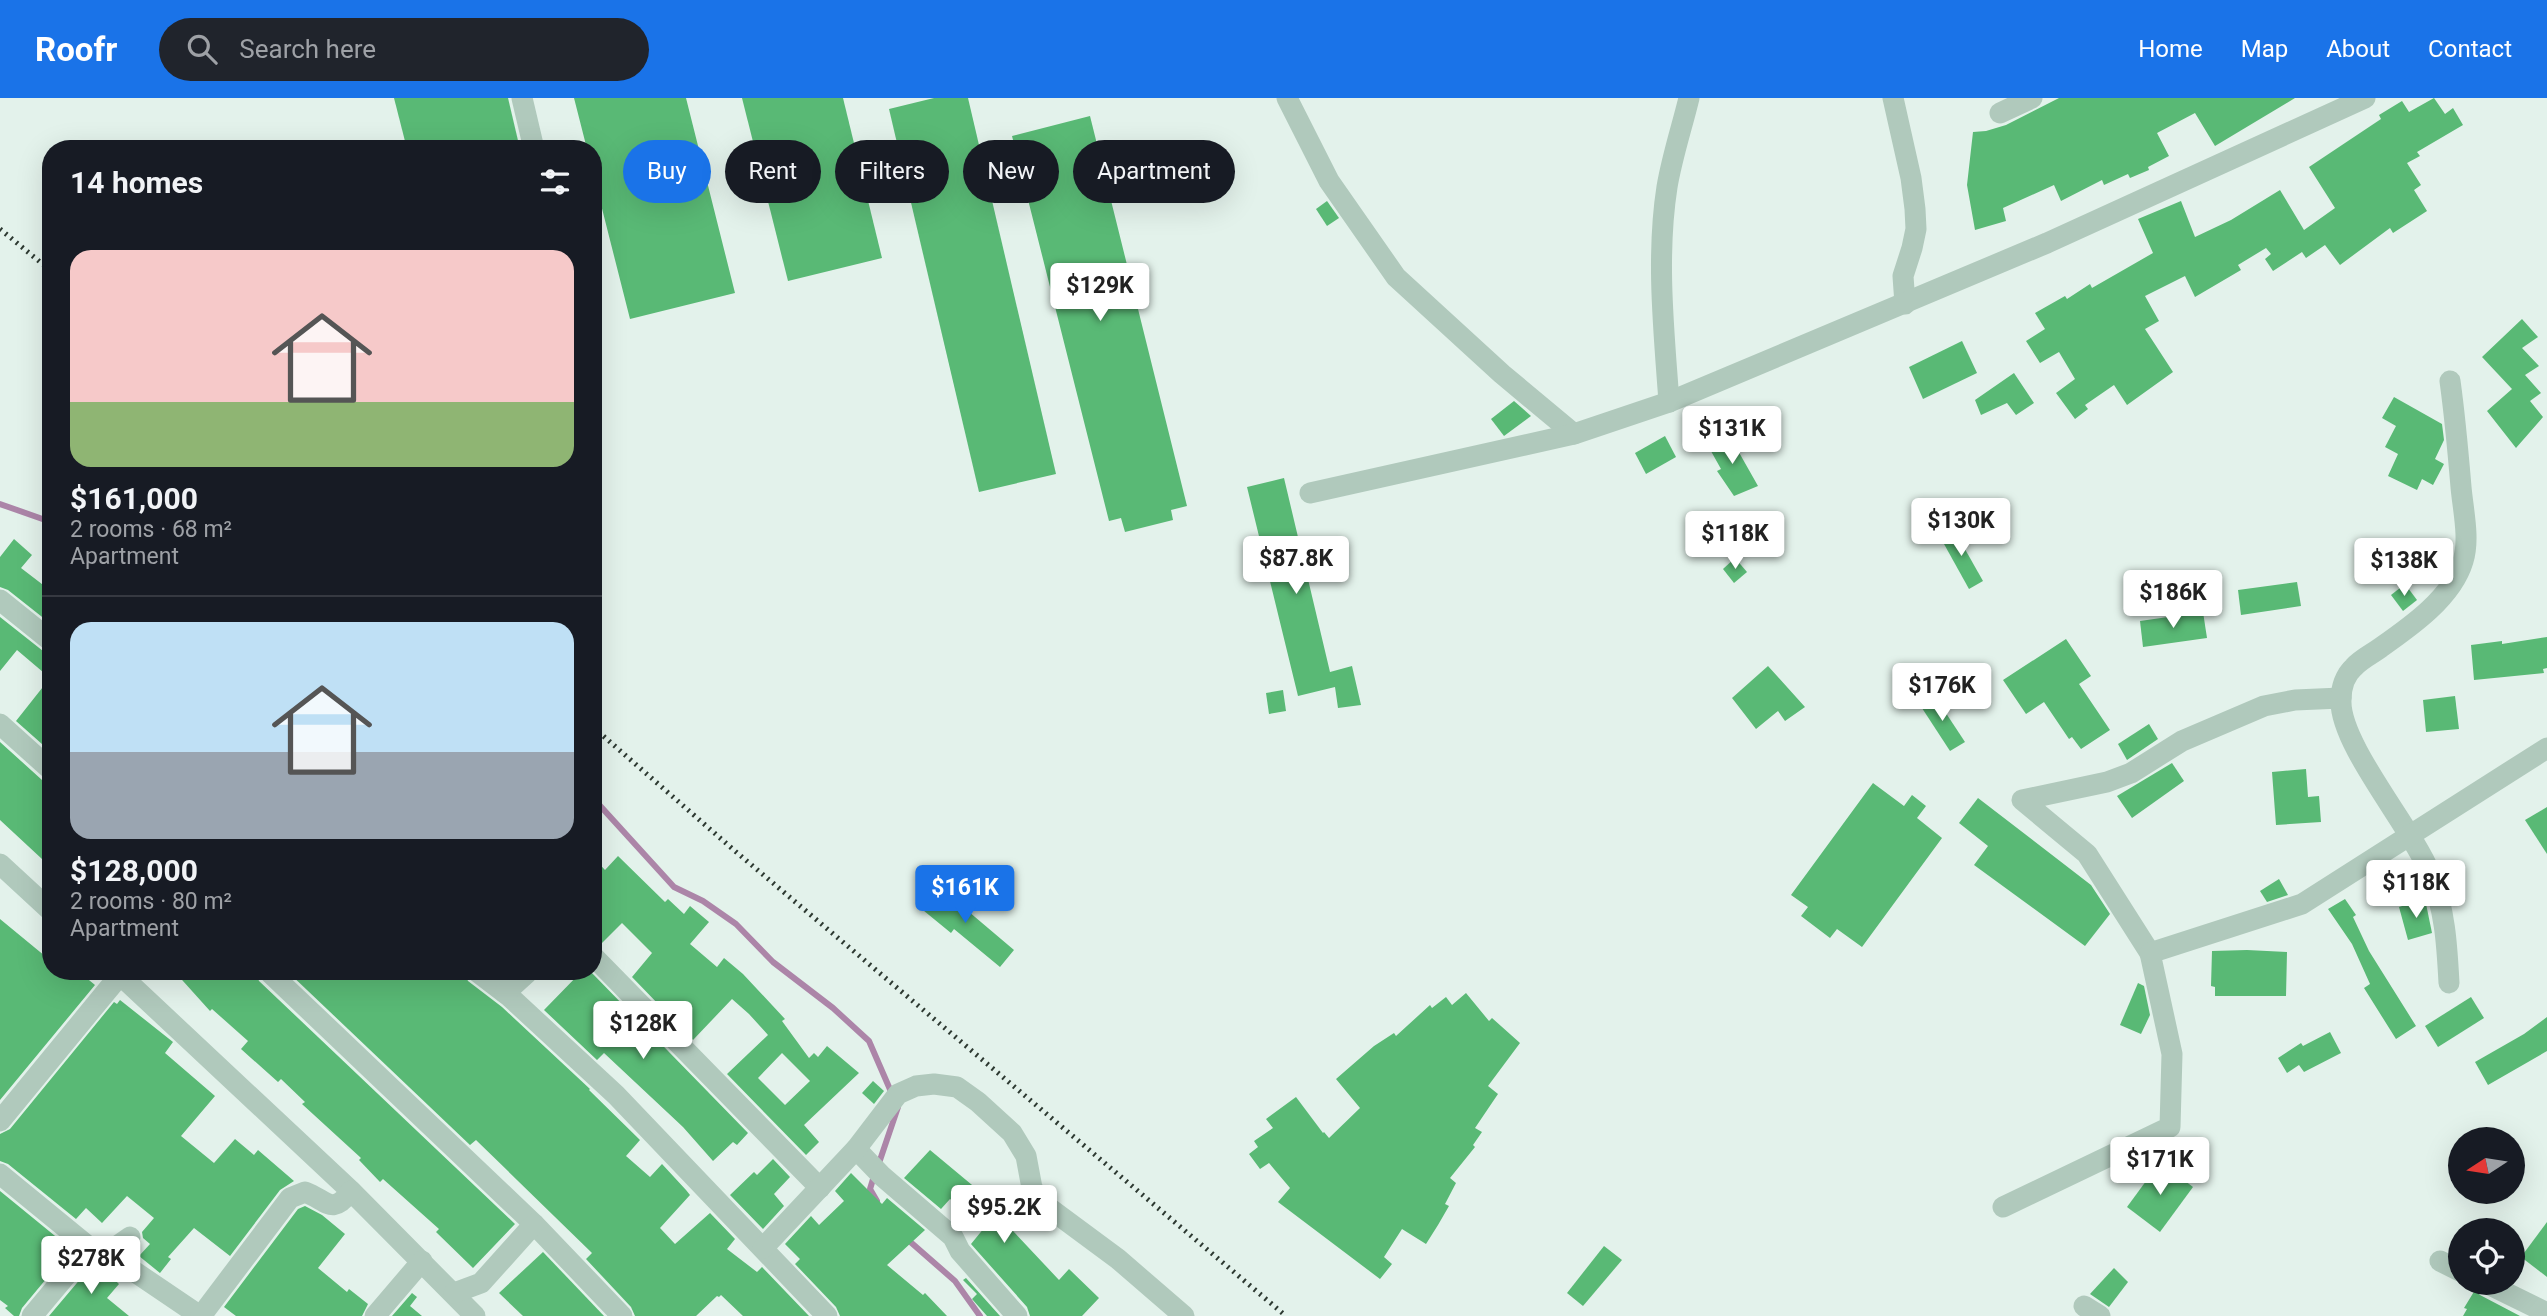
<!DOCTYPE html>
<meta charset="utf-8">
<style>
body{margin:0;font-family:Roboto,sans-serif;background:#20242c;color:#f1f3f6;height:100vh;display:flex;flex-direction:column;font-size:26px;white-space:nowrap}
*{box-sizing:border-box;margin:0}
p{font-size:23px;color:#9ea1a6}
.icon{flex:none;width:38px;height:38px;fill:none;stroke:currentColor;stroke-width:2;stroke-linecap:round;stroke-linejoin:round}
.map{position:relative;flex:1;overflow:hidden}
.side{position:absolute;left:42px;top:42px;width:560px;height:840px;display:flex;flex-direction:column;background:#171b24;border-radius:28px;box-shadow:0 7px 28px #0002}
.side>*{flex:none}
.guide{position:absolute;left:623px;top:42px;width:665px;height:63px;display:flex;gap:14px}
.needle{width:46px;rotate:258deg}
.fabs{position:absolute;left:2448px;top:1029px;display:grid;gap:14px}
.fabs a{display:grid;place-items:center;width:77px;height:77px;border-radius:50%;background:#171b24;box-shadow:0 7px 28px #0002;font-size:35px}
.price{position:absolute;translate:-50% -60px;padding:0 16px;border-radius:7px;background:#fff;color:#222;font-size:23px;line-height:46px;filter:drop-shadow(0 2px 4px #0008)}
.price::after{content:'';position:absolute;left:50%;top:42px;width:21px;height:16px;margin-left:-10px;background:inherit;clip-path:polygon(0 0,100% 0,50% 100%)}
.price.current{background:#1a73e8;color:#fff}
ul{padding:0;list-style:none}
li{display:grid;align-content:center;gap:14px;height:371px;padding:0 28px}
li+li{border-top:2px solid #363941}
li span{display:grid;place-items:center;height:217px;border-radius:21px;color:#555}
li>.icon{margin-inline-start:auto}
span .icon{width:126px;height:126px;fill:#fffc;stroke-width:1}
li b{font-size:30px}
h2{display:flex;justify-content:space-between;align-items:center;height:84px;padding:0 28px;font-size:30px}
.pill{padding:0 24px;border-radius:32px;background:#171b24;box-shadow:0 7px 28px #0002;font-size:24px;line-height:63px}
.pill.current{background:#1a73e8;color:#fff}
header{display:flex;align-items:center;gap:42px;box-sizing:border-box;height:98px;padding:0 35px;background:#1a73e8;color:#fff}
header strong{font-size:33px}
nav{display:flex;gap:38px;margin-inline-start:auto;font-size:24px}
.search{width:490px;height:63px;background:#20242c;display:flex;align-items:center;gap:18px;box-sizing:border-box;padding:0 24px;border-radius:38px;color:#9ea1a6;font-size:26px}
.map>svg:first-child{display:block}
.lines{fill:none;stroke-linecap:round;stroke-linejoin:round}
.stream{stroke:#ac85a8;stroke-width:6}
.building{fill:#59b975;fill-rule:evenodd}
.minor{stroke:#b0c9bc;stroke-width:21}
.rail{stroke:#2d3931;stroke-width:5;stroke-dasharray:2 5;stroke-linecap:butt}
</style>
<header>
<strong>Roofr</strong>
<div class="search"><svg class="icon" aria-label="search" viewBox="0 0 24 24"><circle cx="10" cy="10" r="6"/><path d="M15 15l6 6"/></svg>Search here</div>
<nav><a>Home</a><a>Map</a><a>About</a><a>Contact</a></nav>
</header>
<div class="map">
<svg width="2547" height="1218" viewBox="0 0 2547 1218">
<rect width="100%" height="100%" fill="#e3f2eb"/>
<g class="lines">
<g class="stream">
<polyline points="0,406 51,424"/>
<polyline points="593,700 674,789 703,803 736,826 773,864 833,910 869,943 892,996"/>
<polyline points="878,1068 898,1009"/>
<polyline points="874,1078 870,1091 877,1103"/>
<polyline points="907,1141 955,1183 980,1218"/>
</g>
</g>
<g class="building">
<polygon points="394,0 508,0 520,51 407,51"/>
<polygon points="574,0 686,0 735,195 630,221 593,75 593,51 587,51"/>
<polygon points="742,0 843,0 882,160 788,183"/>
<polygon points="934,0 968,0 1056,376 979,394 889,11"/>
<polygon points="2059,0 2295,0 2215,48 2195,15 2157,35 2169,58 2148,69 2149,72 2130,80 2128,76 2104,87 2102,82 2061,103 2054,87 2003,110 2006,123 1975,132 1967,87 1973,34 1986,33 2006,27"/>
<polygon points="2434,0 2445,16 2453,10 2463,27 2417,54 2420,58 2407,65 2421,87 2414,92 2427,113 2393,135 2390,130 2340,167 2325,147 2306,160 2302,154 2273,173 2265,161 2271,156 2266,150 2238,167 2241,172 2195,199 2185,178 2145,198 2159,223 2145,231 2173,274 2127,307 2114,287 2085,307 2088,311 2075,321 2056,295 2075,281 2059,254 2040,265 2026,243 2045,231 2035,215 2065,198 2067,201 2090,186 2092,190 2153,155 2138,121 2181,103 2195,139 2231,122 2280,92 2304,132 2335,110 2309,69 2381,21 2379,17 2402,3 2409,14"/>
<polygon points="1090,18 1187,408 1171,412 1173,422 1125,434 1121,420 1109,423 1012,38"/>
<polygon points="1327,103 1339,120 1327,128 1316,111"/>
<polygon points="2522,221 2538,239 2522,250 2539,268 2525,277 2541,295 2530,303 2543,319 2516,350 2487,313 2512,291 2482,259"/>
<polygon points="1962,243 1977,275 1923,301 1909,269"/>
<polygon points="2014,275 2034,305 2016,317 2007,305 1981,317 1975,302"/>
<polygon points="2394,299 2442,326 2444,342 2435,361 2444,366 2433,387 2422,381 2417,392 2388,378 2398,356 2385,349 2396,328 2382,320"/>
<polygon points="1514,303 1531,318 1504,338 1491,321"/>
<polygon points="1728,335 1758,388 1734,398 1717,373 1721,371 1707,346"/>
<polygon points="1665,338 1676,359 1646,376 1635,355"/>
<polygon points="1284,380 1330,574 1352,568 1361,607 1338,610 1335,589 1298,598 1247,389"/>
<polygon points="1953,430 1983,483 1969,491 1939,437"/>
<polygon points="14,441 32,457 21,470 51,493 51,526 8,492 0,489 0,459"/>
<polygon points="1735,460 1747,474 1734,485 1723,471"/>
<polygon points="2297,484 2301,508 2241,517 2238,492"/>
<polygon points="2405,486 2417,502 2403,513 2391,497"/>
<polygon points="2203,514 2207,540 2143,549 2140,523"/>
<polygon points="0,519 43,553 51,556 51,654 16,623 50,580 17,552 0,573"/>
<polygon points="2547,539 2547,570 2543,571 2544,575 2474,582 2471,547 2502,543 2502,546"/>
<polygon points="2066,541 2091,578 2079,586 2110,632 2081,651 2072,639 2069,641 2044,604 2026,616 2003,582"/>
<polygon points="1768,568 1805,609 1785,623 1778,613 1756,631 1732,600"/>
<polygon points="1283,592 1286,613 1269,616 1266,595"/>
<polygon points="1934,597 1965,644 1950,653 1920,607"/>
<polygon points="2455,598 2459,631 2426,634 2423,602"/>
<polygon points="2149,626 2158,641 2127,662 2118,646"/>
<polygon points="0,644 42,682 51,685 51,751 42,761 0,722"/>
<polygon points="2172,665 2184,683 2132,720 2117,698"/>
<polygon points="2306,671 2308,699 2319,698 2321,724 2276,727 2272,674"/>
<polygon points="1873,685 1904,708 1912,697 1926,708 1917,720 1942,740 1862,849 1837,831 1830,840 1801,818 1808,809 1791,797"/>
<polygon points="1978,700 2091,787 2110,816 2085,848 1974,767 1988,748 1959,725"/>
<polygon points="2547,709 2547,756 2525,722"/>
<path d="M618,758L665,804L668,801L684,816L690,808L709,824L690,846L717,869L724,860L743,876L785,921L782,923L809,960L814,955L818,959L827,948L859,975L804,1027L819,1044L806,1057L727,976L768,937L749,916L732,901L693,942L632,879L652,855L622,825L600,847L593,845V759L605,772ZM782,955L810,983L785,1007L758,980Z"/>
<polygon points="2279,781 2288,797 2267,804 2260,793"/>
<polygon points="936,786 1014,852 1000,869 954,831 951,835 918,808"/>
<polygon points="2345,801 2356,817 2353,819 2369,853 2416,928 2396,941 2364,890 2370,886 2352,846 2328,811"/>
<polygon points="2425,801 2432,835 2408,842 2399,809"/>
<polygon points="0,821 51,863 51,873 78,873 95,887 0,1002"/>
<polygon points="2247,852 2287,854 2286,898 2215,898 2215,889 2211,888 2212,853"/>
<polygon points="174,873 255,873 259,883 515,1126 473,1170 436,1134 439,1131 383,1081 380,1084 359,1062 361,1060 302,1006 305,1004 281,981 278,984 241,951 248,943 212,911 210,913"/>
<polygon points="287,873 463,873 468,883 502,909 590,991 589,992 640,1042 626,1058 650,1079 662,1066 686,1092 690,1097 660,1130 675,1146 710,1115 735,1141 727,1151 757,1174 762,1169 809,1218 743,1218 721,1197 719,1199 717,1198 696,1218 635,1218 631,1209 586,1161 592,1155 476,1042 470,1047"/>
<polygon points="582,873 590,873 748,1035 737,1047 733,1044 713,1063 683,1029 604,955 597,962 544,912"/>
<polygon points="2138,885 2144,888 2150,917 2141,936 2120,927"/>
<polygon points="1466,895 1489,923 1492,920 1520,945 1488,988 1498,996 1475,1030 1482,1034 1473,1047 1475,1049 1450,1080 1456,1085 1445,1106 1449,1108 1438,1127 1426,1146 1402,1131 1384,1159 1392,1166 1380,1181 1278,1104 1290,1090 1269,1065 1260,1071 1249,1056 1258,1049 1254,1043 1273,1030 1266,1021 1296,999 1323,1035 1324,1034 1329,1040 1360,1010 1336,981 1374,948 1394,935 1396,938 1430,907 1432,910 1446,899 1452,907"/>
<polygon points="2471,899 2484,920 2438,949 2425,928"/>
<polygon points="120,902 173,944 165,955 215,998 181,1038 214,1065 235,1041 254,1057 258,1052 294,1083 280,1092 230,1158 194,1130 168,1159 171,1161 160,1175 139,1158 150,1146 143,1140 142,1134 154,1120 127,1098 102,1125 86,1110 76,1121 8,1066 0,1063 0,1036 10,1031 114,904 117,906"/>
<polygon points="2547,919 2547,953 2488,987 2475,964 2524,936"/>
<polygon points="2330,934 2341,955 2304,974 2299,967 2287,975 2278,960 2301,945 2303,948"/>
<polygon points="873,983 884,993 874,1006 862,995"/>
<polygon points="930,1052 1019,1126 1013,1133 1059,1182 1069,1171 1099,1200 1082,1218 1030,1218 1027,1209 971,1146 989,1124 962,1101 957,1106 950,1101 941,1111 904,1080"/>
<polygon points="773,1061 790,1079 774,1096 784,1108 763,1131 730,1097 754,1074 757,1077"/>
<polygon points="2160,1064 2193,1089 2160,1134 2127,1109"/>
<polygon points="851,1075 882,1106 887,1100 925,1132 887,1167 923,1197 925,1195 947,1218 840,1218 836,1209 795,1166 800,1161 785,1146 811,1118 819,1127 844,1103 835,1093"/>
<polygon points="0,1093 71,1151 22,1210 19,1218 14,1218 5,1210 8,1208 0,1202"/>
<polygon points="305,1108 322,1117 345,1136 318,1170 347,1194 349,1191 368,1206 362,1218 236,1218 224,1209 298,1111"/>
<polygon points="2547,1124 2547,1179 2521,1159"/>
<polygon points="1604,1148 1622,1162 1583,1208 1567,1195"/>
<polygon points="543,1154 604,1218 523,1218 499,1195"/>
<polygon points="93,1166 99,1167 119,1186 107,1200 129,1218 49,1218"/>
<polygon points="2114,1170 2128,1184 2109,1209 2090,1196"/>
<polygon points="966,1180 1000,1218 987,1218 972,1201 977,1196 963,1182"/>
<polygon points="2475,1192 2480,1197 2520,1218 2463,1218 2467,1211 2464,1210"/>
<polygon points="412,1195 417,1199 410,1208 422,1218 392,1218"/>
</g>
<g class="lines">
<g class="minor">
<polyline points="522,0 534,51"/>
<polyline points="1287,0 1329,83 1396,179 1502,276 1574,336"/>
<polyline points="1893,0 1911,80 1915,111 1916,131 1912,150 1903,178 1905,206"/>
<polyline points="2000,15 2032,0"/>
<path d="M1669,304C1664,234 1656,159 1667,89C1672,59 1682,29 1689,0"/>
<polyline points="1310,395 1574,336 1669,304 2047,145 2365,0"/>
<polyline points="0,502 51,543"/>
<polyline points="0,626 51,672"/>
<polyline points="0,766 51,813"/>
<polyline points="2150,855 2087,756 2022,702 2107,684 2131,675 2182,643 2264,608 2295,602 2341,600"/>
<polyline points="593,858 820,1090"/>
<polyline points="116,873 351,1093 475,1218"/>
<polyline points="268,873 534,1126 622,1218"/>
<polyline points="476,873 510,899 616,997 827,1218"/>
<path d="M2449,885C2447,847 2445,810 2430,775C2412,730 2339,646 2341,602C2341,590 2345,577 2354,569C2361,561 2372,556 2380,550C2410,529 2452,500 2463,463C2470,441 2463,412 2461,389C2458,353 2455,319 2450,283"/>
<polyline points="505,895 527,875 525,873"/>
<polyline points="0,1023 120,877"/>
<polyline points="856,1051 882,1078 953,1139 960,1153 1017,1218"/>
<polyline points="0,1076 94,1153 107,1155 130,1139"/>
<polyline points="2003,1109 2170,1029 2172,956 2150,855 2302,806 2547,650"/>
<polyline points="763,1150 856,1051 898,996 916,988 934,986 957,989 978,1004 1012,1035 1026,1058 1032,1090 1041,1104 1118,1161 1184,1218"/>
<polyline points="107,1155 200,1218"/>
<polyline points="2440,1163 2460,1173"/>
<polyline points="2486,1185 2547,1215"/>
<polyline points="454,1195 481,1185 534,1126"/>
<polyline points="2084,1208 2100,1218"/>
<polyline points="32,1218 89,1150"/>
<path d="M201,1218L290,1100L305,1094C328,1103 332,1118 351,1093"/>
<polyline points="375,1218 422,1163"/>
</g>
<g class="rail">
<polyline points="0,131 51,173"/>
<polyline points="593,629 735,753 1286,1218"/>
</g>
</g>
</svg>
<div class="fabs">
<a><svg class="needle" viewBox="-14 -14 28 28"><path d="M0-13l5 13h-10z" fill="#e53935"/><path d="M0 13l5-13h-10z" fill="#9ea1a6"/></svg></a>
<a><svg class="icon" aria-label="locate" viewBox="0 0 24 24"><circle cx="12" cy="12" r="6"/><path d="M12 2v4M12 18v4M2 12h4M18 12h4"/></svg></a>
</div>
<b class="price" style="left:1100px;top:225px">$129K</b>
<b class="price" style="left:1732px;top:368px">$131K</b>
<b class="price" style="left:1961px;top:460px">$130K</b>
<b class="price" style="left:1735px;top:473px">$118K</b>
<b class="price" style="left:1296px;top:498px">$87.8K</b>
<b class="price" style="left:2404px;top:500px">$138K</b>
<b class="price" style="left:2173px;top:532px">$186K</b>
<b class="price" style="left:1942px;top:625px">$176K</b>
<b class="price" style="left:2416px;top:822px">$118K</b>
<b class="price current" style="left:965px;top:827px">$161K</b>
<b class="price" style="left:643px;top:963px">$128K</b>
<b class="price" style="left:2160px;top:1099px">$171K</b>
<b class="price" style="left:1004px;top:1147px">$95.2K</b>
<b class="price" style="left:91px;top:1198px">$278K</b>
<div class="guide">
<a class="pill current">Buy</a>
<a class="pill">Rent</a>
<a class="pill">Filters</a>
<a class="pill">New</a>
<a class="pill">Apartment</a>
</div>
<section class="side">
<h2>14 homes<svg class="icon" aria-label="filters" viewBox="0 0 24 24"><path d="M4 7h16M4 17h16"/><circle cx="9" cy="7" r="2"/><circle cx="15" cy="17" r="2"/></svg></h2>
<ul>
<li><span style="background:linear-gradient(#f6c9c9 70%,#8fb573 0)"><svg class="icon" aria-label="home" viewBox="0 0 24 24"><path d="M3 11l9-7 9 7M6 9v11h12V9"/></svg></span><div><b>$161,000</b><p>2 rooms · 68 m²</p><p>Apartment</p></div></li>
<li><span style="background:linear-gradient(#bfe0f5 60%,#9aa5b1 0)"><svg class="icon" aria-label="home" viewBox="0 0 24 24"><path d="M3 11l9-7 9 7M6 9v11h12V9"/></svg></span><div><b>$128,000</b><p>2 rooms · 80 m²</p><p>Apartment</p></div></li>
</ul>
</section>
</div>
